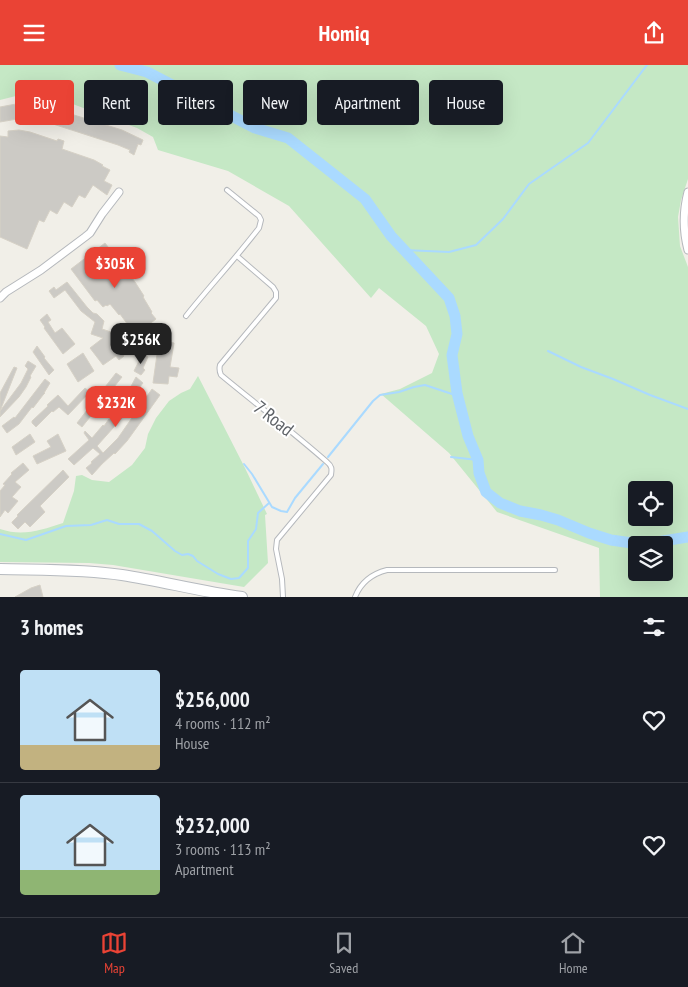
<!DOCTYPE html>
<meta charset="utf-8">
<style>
body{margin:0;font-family:"PT Sans Narrow",sans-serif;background:#20242c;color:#f1f3f6;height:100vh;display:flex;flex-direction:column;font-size:19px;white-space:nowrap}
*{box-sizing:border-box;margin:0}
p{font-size:16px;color:#9ea1a6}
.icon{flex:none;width:28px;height:28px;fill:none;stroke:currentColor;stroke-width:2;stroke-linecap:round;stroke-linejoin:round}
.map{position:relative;height:532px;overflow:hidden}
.panel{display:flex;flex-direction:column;background:#171b24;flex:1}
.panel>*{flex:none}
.hud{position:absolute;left:15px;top:15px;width:659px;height:45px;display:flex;gap:10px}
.buttons{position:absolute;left:628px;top:416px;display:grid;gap:10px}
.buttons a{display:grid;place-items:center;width:45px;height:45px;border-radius:5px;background:#171b24;box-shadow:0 5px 20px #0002;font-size:25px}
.price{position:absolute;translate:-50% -42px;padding:0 11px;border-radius:10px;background:#ea4335;color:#fff;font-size:16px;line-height:32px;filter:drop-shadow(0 1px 2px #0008)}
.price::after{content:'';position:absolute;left:50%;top:30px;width:15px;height:11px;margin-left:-8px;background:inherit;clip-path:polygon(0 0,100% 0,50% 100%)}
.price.active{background:#222;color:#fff}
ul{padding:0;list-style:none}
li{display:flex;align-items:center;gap:15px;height:125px;padding:0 20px}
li+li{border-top:1px solid #363941}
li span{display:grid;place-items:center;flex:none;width:140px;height:100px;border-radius:5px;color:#555}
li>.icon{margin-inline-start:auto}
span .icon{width:60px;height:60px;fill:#fffc;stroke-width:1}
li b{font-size:21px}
h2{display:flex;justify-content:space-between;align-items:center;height:60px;padding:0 20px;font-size:21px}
.chip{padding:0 18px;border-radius:5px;background:#171b24;box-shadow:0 5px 20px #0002;font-size:18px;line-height:45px}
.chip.active{background:#ea4335;color:#fff}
header{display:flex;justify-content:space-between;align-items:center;height:65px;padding:0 20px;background:#ea4335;color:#fff;font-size:22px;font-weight:800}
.tab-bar{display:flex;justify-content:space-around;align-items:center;height:70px;border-top:1px solid #363941;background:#171b24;font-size:14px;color:#9ea1a6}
.tab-bar a{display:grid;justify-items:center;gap:2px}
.tab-bar .active{color:#ea4335}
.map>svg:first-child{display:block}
.green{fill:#c5e8c5;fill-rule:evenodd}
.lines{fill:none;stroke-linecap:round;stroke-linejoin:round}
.stream{stroke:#aadaff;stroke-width:2}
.river{stroke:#aadaff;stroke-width:11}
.building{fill:#cccac5;stroke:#d6d1c6}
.lane-casing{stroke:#b5b8bc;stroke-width:6}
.street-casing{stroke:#b5b8bc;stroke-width:9}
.secondary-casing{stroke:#b6babf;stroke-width:12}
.lane{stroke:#fff;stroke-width:4}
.street{stroke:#fff;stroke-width:7}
.secondary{stroke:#fff;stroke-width:10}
.labels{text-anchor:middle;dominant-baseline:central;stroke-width:4;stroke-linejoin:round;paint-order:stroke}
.street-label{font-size:19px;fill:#5f6368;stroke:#fff}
</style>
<header><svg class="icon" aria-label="menu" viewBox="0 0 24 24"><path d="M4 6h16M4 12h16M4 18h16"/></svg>Homiq<svg class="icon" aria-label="share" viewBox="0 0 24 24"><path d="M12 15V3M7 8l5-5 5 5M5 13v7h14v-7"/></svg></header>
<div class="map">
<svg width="688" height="532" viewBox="0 0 688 532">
<rect width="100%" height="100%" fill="#f1efe8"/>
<g class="green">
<path d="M0,0H688V114L681,135L678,152L680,181L688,202V532H600L599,483L497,447L449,388L381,329L400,324L432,308L439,289L426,261L379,223L371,233L289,141L228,106L158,85L153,72L137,63L70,38L40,32L16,31L0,35ZM636,425H664V452H636ZM636,480H664V508H636Z"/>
<path d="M198,311L245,403L267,449L265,450L268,498L244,522L113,500L89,498L0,497V464C23,472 41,465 63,458L74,426L76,411L82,410L92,415L109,417L132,400L145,383L148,369L156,353L169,336L181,328L190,324Z"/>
</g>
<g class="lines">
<g class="stream">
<polyline points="126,0 126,2"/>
<polyline points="404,185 449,187 476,180 503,154 529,119 588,78 647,0"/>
<polyline points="548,286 581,302 613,314 650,330 688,344"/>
<polyline points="328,392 373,336 380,330 399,327 414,322 425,320 452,329 457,328"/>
<polyline points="451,392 478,395"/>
<polyline points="244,399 252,409 272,442 281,446 287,447 295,433 323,399"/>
<polyline points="0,469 26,475 66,461 91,460 107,455 119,459 139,459 152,466 175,486 182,490 188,489 193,491 197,496 218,509 231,514 239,513 248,503 248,476 256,464 258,448 269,438"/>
</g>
<polyline class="river" points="120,0 147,7 255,63 288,73 365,134 391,171 449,233 455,251 457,269 452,290 457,328 468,371 478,395 479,408 486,427 500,438 520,446 541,450 558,455 589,468 611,475 632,478 657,477 688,472"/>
</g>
<g class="building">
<polygon points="16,39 31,39 58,45 122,65 143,75 141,80 138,79 134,90 129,87 130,85 118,80 53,59 31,55 17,54 0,57 0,42"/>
<polygon points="19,65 30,67 57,76 58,74 64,76 62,84 94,95 103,100 102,101 110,105 104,116 112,120 107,130 93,120 85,133 79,130 72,142 64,137 57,149 50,145 44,157 39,155 27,184 0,172 0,71 8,72 8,66"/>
<polygon points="105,178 135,217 144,231 143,232 152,247 151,248 156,254 147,261 150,265 139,275 120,249 119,250 110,239 107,241 106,240 103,242 97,235 95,236 71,204"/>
<polygon points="67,217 87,242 93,248 97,249 104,256 102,264 114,268 116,267 129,282 122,288 124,291 119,295 116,291 103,300 90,283 103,273 91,269 95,257 81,246 65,225 54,233 49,226 54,222 56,225"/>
<polygon points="47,249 51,255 48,257 55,268 62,263 75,279 63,289 44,263 45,262 40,255"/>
<polygon points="160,268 169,270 168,277 174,278 170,302 179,303 177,312 169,311 168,319 153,318"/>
<polygon points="37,281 45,292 44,293 54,305 49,310 33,287"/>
<polygon points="83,288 94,306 78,317 67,299"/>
<polygon points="142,290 148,292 143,303 145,305 141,310 134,306"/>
<polygon points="28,296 36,301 30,311 31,312 26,322 19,332 0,352 0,328 14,302 17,303 0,346 21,318 28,304 25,301"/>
<polygon points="116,308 122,312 82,362 77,358"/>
<polygon points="136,312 143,318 139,323 141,324 122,353 97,381 103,388 118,373 152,324 160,330 150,344 127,376 115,389 114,388 102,399 92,410 86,403 92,398 91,397 100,389 93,383 74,400 68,394 89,375 84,368 85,366 92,373 103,360 104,361 109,354 110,355 129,325"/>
<polygon points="45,314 50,318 44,328 45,328 43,330 33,343 32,342 19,359 7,368 2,361 14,352 15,353"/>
<polygon points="85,323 90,327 68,350 59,342 53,347 52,346 36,362 32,358 32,356 48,341 47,340 58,330 68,341"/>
<polygon points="30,369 35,377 16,390 12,382"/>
<polygon points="58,369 66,386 37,399 33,391 51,382 47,376"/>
<polygon points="23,398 29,405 15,417 21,422 12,432 18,436 8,448 5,445 0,452 0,426 5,420 3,419 12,409 11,408"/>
<polygon points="63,405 69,412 40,441 45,447 30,462 25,457 18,464 12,458 12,457 18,451 17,450"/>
<polygon points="40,520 43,532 15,532 31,523"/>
</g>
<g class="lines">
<g class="lane-casing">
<g id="lane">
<path d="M237,191L273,222L276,227V233L220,300C219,304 219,306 221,310C256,339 293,367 327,397C332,401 332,404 331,410L277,475L276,484L282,514L283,532"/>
<path d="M186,251C210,221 236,193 259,163L261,155L259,151L227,125"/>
<path d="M355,532C361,517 371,509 387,505H555"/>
</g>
</g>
<g class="street-casing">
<g id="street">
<path d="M688,127C683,146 683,166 688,185"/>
<polyline points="0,233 6,227 41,205 85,172 90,168 102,149 119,127"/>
</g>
</g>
<g class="secondary-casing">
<path id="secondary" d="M0,504C39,505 83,504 122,510C162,516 202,527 242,532"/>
</g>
<use href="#lane" class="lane"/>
<use href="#street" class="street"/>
<use href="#secondary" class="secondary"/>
</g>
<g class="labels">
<g class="street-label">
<text transform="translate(274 353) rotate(38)">7 Road</text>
</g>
</g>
</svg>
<div class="buttons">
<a><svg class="icon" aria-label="locate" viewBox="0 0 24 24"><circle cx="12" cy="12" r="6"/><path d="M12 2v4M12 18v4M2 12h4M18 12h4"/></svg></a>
<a><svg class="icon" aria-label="layers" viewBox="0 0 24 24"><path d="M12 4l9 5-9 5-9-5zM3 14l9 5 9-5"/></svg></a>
</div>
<b class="price" style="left:115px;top:224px">$305K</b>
<b class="price active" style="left:141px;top:300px">$256K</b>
<b class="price" style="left:116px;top:363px">$232K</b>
<div class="hud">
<a class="chip active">Buy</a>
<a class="chip">Rent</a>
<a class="chip">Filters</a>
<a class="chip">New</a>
<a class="chip">Apartment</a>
<a class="chip">House</a>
</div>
</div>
<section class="panel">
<h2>3 homes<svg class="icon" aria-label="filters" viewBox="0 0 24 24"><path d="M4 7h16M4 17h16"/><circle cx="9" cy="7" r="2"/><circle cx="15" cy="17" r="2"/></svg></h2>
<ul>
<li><span style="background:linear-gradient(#bfe0f5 75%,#c2b280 0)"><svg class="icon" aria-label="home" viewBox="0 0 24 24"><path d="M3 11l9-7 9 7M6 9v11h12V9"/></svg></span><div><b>$256,000</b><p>4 rooms · 112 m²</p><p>House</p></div><svg class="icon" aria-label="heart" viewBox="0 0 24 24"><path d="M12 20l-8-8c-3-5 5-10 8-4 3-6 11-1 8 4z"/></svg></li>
<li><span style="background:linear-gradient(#bfe0f5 75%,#8fb573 0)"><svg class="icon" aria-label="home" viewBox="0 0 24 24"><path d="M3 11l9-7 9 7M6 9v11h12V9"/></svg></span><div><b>$232,000</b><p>3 rooms · 113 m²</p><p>Apartment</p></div><svg class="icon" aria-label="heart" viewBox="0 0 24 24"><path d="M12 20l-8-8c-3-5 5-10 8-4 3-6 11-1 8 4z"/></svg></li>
</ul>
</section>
<nav class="tab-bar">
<a class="active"><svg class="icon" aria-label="map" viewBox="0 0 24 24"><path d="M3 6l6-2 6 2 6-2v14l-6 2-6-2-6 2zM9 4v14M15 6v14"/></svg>Map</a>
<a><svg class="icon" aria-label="saved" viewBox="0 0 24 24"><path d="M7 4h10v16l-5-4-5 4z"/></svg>Saved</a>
<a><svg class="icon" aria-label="home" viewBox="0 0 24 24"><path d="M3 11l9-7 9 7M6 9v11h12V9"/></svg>Home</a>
</nav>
